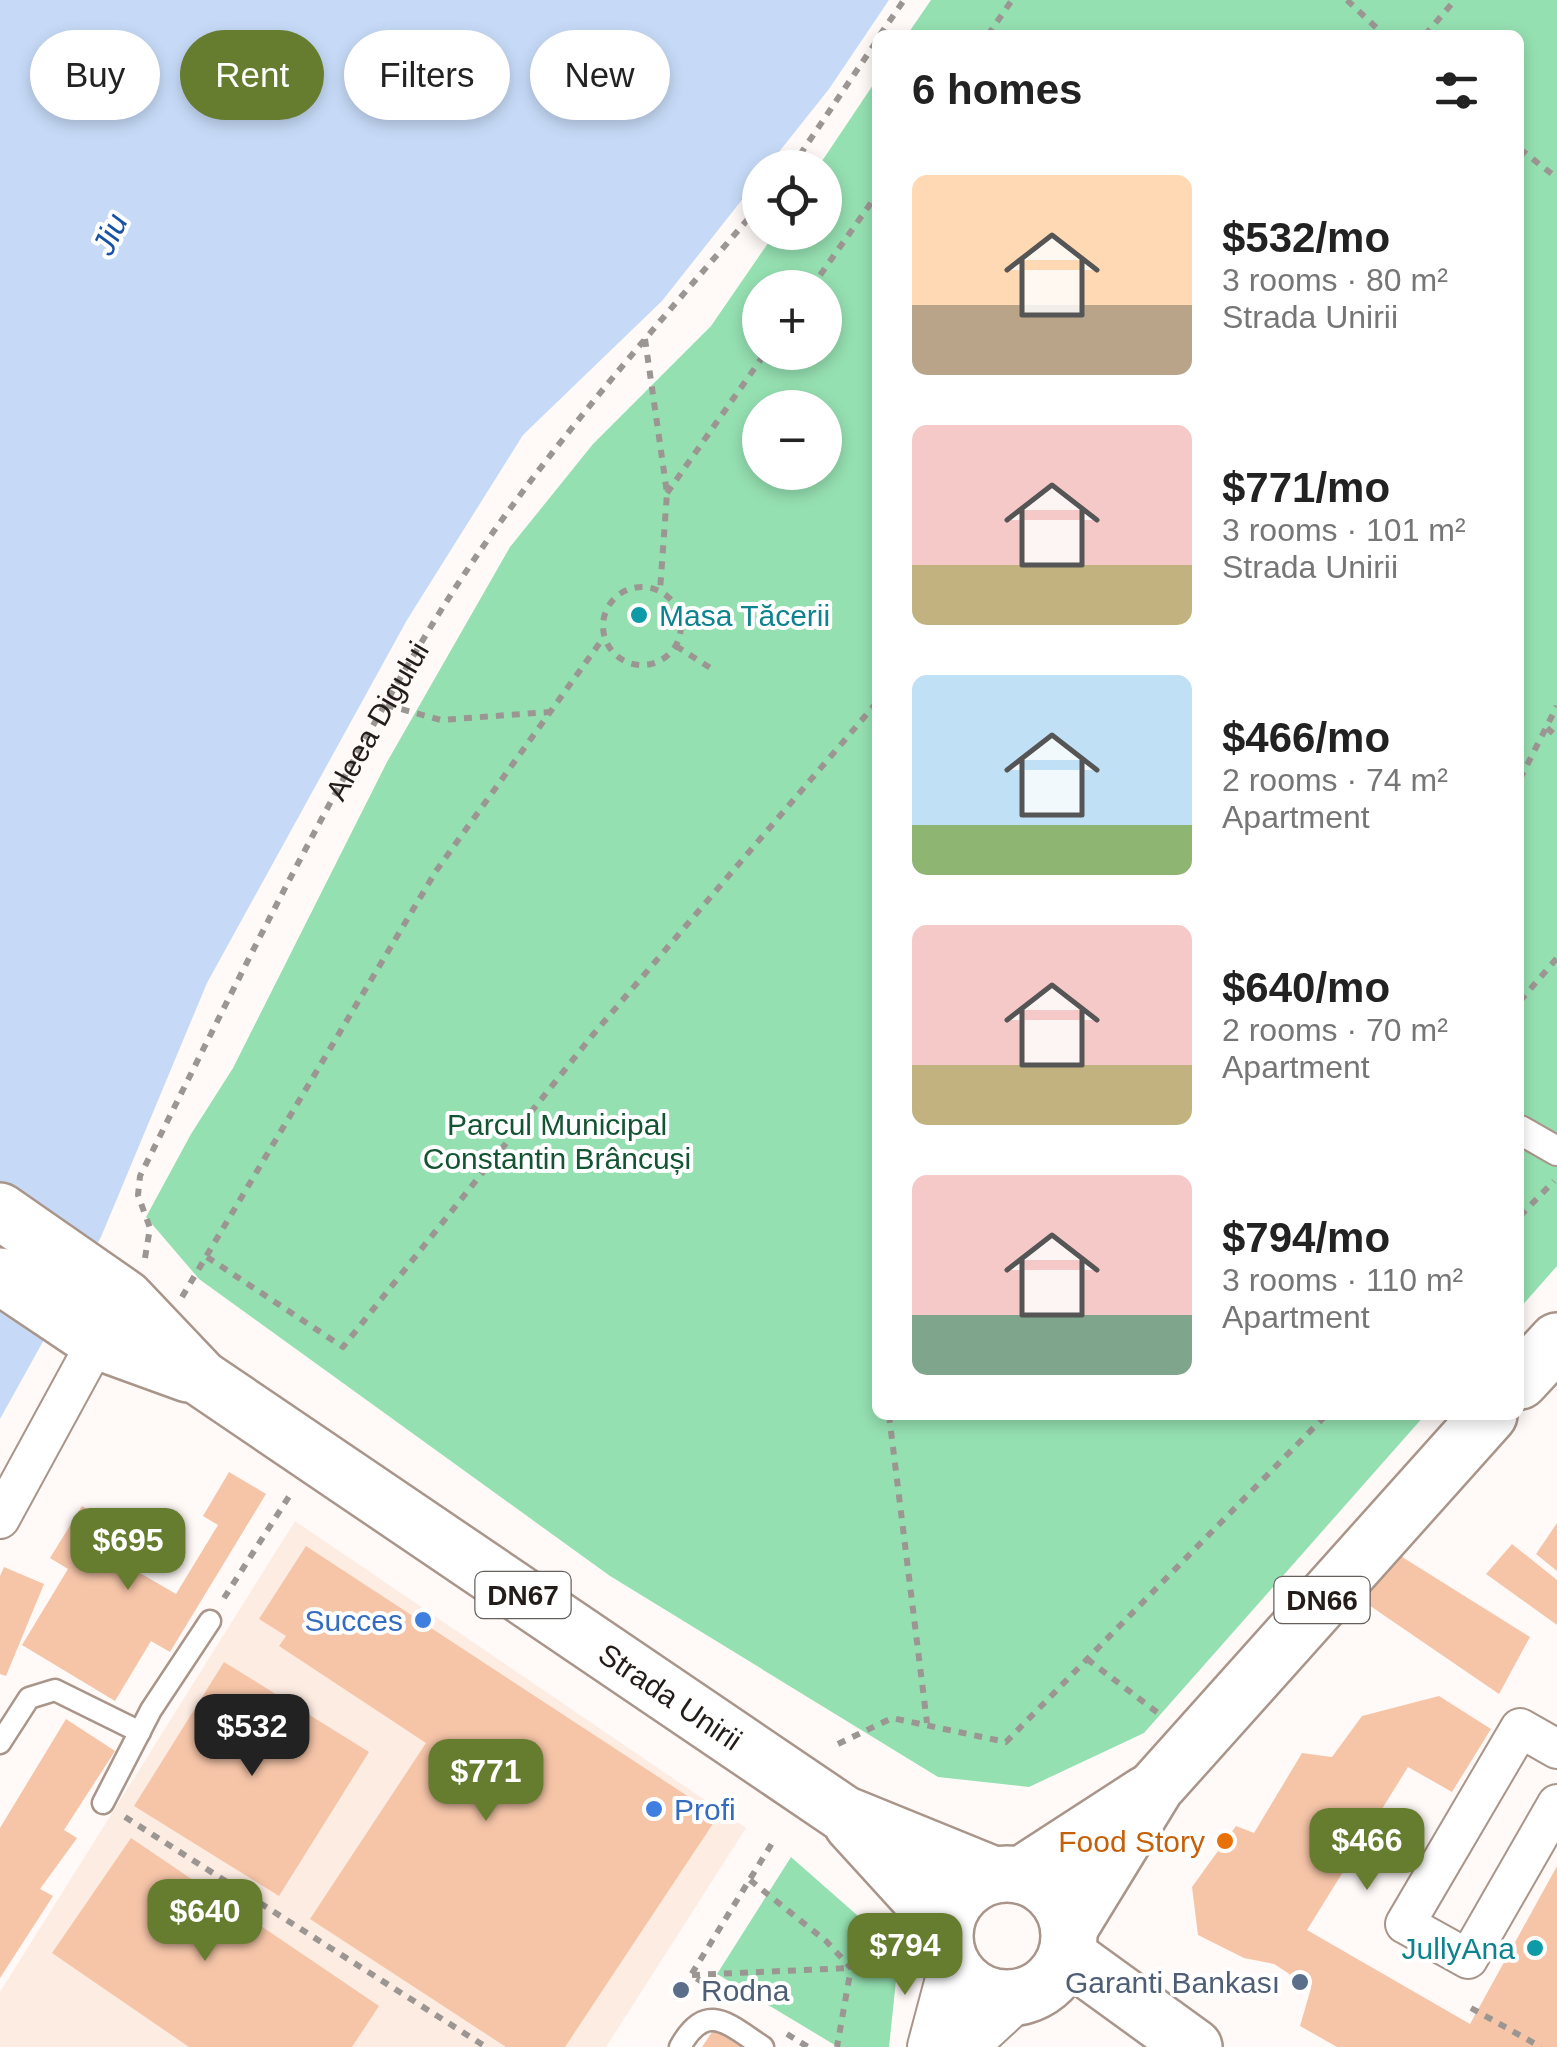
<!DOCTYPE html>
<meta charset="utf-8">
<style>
body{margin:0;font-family:Helvetica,sans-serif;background:#f2f2f2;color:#222;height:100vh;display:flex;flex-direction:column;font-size:38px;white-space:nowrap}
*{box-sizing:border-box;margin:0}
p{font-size:32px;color:#767676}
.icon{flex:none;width:55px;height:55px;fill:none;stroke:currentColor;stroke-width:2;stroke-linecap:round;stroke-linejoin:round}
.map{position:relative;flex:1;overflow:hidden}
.drawer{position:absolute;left:872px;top:30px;width:652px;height:1390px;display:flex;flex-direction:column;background:#fff;border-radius:15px;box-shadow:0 5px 15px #0003}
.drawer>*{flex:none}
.guide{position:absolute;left:30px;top:30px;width:692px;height:90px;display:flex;gap:20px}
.fabs{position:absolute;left:742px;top:150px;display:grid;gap:20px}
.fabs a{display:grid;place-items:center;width:100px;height:100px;border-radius:50%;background:#fff;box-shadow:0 5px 15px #0003;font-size:50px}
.price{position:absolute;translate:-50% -85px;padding:0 22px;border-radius:20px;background:#667d2f;color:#fff;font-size:32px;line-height:65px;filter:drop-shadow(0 2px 5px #0008)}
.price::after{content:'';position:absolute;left:50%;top:60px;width:30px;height:22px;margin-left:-15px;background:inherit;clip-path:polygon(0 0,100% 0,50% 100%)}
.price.current{background:#222;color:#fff}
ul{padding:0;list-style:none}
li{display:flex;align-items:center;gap:30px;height:250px;padding:0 40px}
li span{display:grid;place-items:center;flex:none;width:280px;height:200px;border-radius:15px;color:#555}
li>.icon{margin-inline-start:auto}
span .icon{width:120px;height:120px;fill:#fffc;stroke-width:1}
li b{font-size:42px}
h2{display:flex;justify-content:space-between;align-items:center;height:120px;padding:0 40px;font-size:42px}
.chip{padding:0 35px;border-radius:45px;background:#fff;box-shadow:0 5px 15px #0003;font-size:35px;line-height:90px}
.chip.current{background:#667d2f;color:#fff}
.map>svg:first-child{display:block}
.built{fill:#fdece2}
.green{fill:#95e0b1;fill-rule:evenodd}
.water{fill:#c6daf7}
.building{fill:#f6c5a8}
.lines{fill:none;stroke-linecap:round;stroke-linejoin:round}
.service-casing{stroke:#a9958a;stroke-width:25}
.pedestrian-casing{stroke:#a9958a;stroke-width:32}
.minor-casing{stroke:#a9958a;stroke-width:42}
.tertiary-casing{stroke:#a9958a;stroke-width:52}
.primary-casing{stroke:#a9958a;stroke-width:60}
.path{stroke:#9c9693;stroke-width:6;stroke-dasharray:8 8;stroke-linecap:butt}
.service{stroke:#fff;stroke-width:20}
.pedestrian{stroke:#fff;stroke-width:28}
.minor{stroke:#fff;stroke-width:38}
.tertiary{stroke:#fff;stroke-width:48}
.primary{stroke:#fff;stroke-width:55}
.culture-dot{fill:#0f9aa8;stroke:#fff;stroke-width:4}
.shop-dot{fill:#3f7fe0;stroke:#fff;stroke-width:4}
.food-dot{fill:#e8710a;stroke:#fff;stroke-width:4}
.service-dot{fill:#5c6f8a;stroke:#fff;stroke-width:4}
.labels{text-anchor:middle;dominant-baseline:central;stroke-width:8;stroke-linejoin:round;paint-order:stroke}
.shield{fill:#fff;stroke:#66605d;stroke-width:2.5}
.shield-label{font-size:28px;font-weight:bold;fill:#241c18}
.culture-label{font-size:30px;fill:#0d838f;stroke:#fff;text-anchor:start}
.street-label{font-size:30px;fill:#241c18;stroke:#fff}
.park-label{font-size:30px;fill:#135533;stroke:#fff}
.shop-label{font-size:30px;fill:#366cbe;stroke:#fff;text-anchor:end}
.food-label{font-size:30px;fill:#c56008;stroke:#fff;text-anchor:end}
.service-label{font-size:30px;fill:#4e5e75;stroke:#fff;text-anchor:end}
.water-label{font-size:32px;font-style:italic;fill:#1852a4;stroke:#fff}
</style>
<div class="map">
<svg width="1557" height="2047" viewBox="0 0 1557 2047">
<rect width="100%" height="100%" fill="#fffaf8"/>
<polygon class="built" points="295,1521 746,1828 606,2047 0,2047 0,1992"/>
<g class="green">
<polygon points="931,0 1557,0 1557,1266 1520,1308 1520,35 907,35"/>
<path d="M877,79L878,1415H1425L1144,1733L1029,1787L938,1777L610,1576L199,1279L146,1217L191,1134L233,1068L387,762L510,547L593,444L711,326L775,233L825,232V168L818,167ZM760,288H825V352H760ZM760,408H825V472H760Z"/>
<polygon points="791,1857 899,1952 889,2047 838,2047 717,1974"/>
</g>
<polygon class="water" points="0,0 889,0 829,89 767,167 760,168 760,177 662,301 523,435 407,620 207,983 101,1237 0,1419"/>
<g class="building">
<polygon points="229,1472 266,1494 170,1652 151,1641 115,1701 22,1645 68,1569 50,1558 82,1506 154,1549 140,1573 176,1594 218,1525 203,1516"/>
<polygon points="1557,1523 1557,1571 1536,1554"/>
<polygon points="1512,1544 1557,1580 1557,1625 1486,1574"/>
<polygon points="306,1546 718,1816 565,2047 506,2047 310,1919 426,1743 279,1646 286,1636 259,1619"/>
<polygon points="1391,1550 1530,1637 1499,1694 1360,1599"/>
<polygon points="4,1567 44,1584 6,1676 0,1674 0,1576"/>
<polygon points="224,1662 369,1752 279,1896 134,1806"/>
<polygon points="1439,1696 1491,1729 1452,1792 1408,1767 1307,1930 1470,2024 1557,1866 1557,2047 1337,2047 1300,2026 1311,1988 1274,1964 1244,1958 1198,1935 1192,1887 1236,1826 1254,1833 1302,1753 1332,1757 1362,1716"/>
<polygon points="66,1719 115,1751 64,1830 77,1838 40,1889 53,1896 0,1978 0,1828"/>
<polygon points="131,1838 379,2006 352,2047 189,2047 52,1953"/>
<polygon points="714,2029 742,2047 702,2047"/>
</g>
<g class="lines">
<g class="service-casing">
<g id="service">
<polyline points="0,1743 29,1698 55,1690 140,1732"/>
<polyline points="103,1803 151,1710 210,1621"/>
<path d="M680,2047C706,2000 728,2024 763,2047"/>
</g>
</g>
<g class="pedestrian-casing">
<polyline id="pedestrian" points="1520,1130 1557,1151"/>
</g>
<g class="minor-casing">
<g id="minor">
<polyline points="0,1519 97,1341"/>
<polyline points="1557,1749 1520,1728 1405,1924 1468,1959 1557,1804"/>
</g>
</g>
<g class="tertiary-casing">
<g id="tertiary">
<polyline points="932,2047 953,1968"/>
<polyline points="962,2047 1015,1998"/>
</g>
</g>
<g class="primary-casing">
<g id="primary">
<path id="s2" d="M0,1211L125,1298L201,1378L844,1814L994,1875"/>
<polyline points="0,1276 97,1341 188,1374"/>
<polyline points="1520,1381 1557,1341"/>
<polyline points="852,1824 945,1926"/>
<circle cx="1007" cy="1936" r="62"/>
<polyline points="1021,1875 1146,1794"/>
<polyline points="1069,1929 1156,1787 1489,1415"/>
<polyline points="1067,1955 1194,2047"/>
</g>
</g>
<g class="path">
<polyline points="1347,0 1384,35"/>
<polyline points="880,35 904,0"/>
<polyline points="988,35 1012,0"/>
<polyline points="1425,35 1455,0"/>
<polyline points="1520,149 1557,178"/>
<polyline points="791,168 878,39"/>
<polyline points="811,288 878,193"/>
<polyline points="645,339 667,493 660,591"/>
<polyline points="667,493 766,352"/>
<circle cx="642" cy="626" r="39"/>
<polyline points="676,646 712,669"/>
<polyline points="386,705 441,720 549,712"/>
<polyline points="1547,728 1557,737"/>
<polyline points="1520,779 1557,706"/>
<polyline points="1520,1001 1557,958"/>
<polyline points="1520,1216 1554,1181"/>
<polyline points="207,1257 343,1347 591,1037 878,701"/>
<path id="s1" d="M145,1258L150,1228L138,1195L140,1176C235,986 327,796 438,615C530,467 647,337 760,205"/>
<polyline points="182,1297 436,871 604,637"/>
<polyline points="889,1415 927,1723"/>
<polyline points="224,1598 290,1495"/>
<polyline points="1087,1659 1162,1716"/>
<polyline points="838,1744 892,1718 1006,1742 1326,1415"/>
<polyline points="125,1817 486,2047"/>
<polyline points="750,1880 826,1941 851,1968 837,2047"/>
<polyline points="692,1975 850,1968"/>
<polyline points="717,1991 691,1975 774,1840"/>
<polyline points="1471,2008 1541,2047"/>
<polyline points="787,2034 808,2047"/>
</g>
<use href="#service" class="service"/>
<use href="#pedestrian" class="pedestrian"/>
<use href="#minor" class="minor"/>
<use href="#tertiary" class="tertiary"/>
<use href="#primary" class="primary"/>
</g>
<g class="culture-dot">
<circle cx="639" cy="615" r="10"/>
<circle cx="1535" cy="1948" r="10"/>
</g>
<g class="shop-dot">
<circle cx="423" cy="1620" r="10"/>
<circle cx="654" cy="1809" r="10"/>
</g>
<circle class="food-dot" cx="1225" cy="1841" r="10"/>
<g class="service-dot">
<circle cx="1300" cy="1982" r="10"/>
<circle cx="681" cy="1990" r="10"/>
</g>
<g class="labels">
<g class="shield">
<rect x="475.5" y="1572" width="95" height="46" rx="8"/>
<rect x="1274.5" y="1577" width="95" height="46" rx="8"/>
</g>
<g class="shield-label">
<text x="523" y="1595">DN67</text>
<text x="1322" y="1600">DN66</text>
</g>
<g class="culture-label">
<text x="659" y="615">Masa Tăcerii</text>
<text x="1515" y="1948" text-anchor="end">JullyAna</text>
</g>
<g class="street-label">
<text stroke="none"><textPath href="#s1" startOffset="598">Aleea Digului</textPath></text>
<text stroke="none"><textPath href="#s2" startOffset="830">Strada Unirii</textPath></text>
</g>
<g class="park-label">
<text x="557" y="1124">Parcul Municipal<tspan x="557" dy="34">Constantin Brâncuși</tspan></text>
</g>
<g class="shop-label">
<text x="403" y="1620">Succes</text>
<text x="674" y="1809" text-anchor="start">Profi</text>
</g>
<g class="food-label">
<text x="1205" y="1841">Food Story</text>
</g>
<g class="service-label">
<text x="1280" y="1982">Garanti Bankası</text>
<text x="701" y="1990" text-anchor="start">Rodna</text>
</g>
<g class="water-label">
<text transform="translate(110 234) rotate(-65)">Jiu</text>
</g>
</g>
</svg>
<div class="fabs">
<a><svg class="icon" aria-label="locate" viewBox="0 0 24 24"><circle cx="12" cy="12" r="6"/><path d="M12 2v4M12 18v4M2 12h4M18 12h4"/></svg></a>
<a>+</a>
<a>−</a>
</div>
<b class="price" style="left:128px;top:1593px">$695</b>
<b class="price current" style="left:252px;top:1779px">$532</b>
<b class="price" style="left:486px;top:1824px">$771</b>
<b class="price" style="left:1367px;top:1893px">$466</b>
<b class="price" style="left:205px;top:1964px">$640</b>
<b class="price" style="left:905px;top:1998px">$794</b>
<div class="guide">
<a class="chip">Buy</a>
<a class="chip current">Rent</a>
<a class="chip">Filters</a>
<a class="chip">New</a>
</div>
<section class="drawer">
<h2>6 homes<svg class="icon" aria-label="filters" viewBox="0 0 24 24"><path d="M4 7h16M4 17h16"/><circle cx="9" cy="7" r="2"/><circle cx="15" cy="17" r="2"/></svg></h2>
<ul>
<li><span style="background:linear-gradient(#ffd9b3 65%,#b9a48a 0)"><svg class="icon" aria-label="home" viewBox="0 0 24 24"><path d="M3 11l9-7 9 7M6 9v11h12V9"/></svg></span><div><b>$532/mo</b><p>3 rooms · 80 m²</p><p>Strada Unirii</p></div></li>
<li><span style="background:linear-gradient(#f6c9c9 70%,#c2b280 0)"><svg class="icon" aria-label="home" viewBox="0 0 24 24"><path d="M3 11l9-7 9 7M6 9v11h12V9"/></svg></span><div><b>$771/mo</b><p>3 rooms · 101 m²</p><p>Strada Unirii</p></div></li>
<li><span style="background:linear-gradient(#bfe0f5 75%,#8fb573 0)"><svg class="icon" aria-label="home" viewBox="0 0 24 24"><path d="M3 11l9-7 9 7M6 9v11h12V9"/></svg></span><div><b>$466/mo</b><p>2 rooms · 74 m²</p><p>Apartment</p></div></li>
<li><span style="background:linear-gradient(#f6c9c9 70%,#c2b280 0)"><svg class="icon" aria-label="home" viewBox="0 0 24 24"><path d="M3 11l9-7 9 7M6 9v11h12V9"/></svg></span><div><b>$640/mo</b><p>2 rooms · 70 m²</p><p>Apartment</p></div></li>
<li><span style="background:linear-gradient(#f6c9c9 70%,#7fa58c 0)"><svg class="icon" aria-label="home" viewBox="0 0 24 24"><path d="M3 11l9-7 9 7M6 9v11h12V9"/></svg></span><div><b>$794/mo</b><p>3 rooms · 110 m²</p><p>Apartment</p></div></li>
</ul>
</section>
</div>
